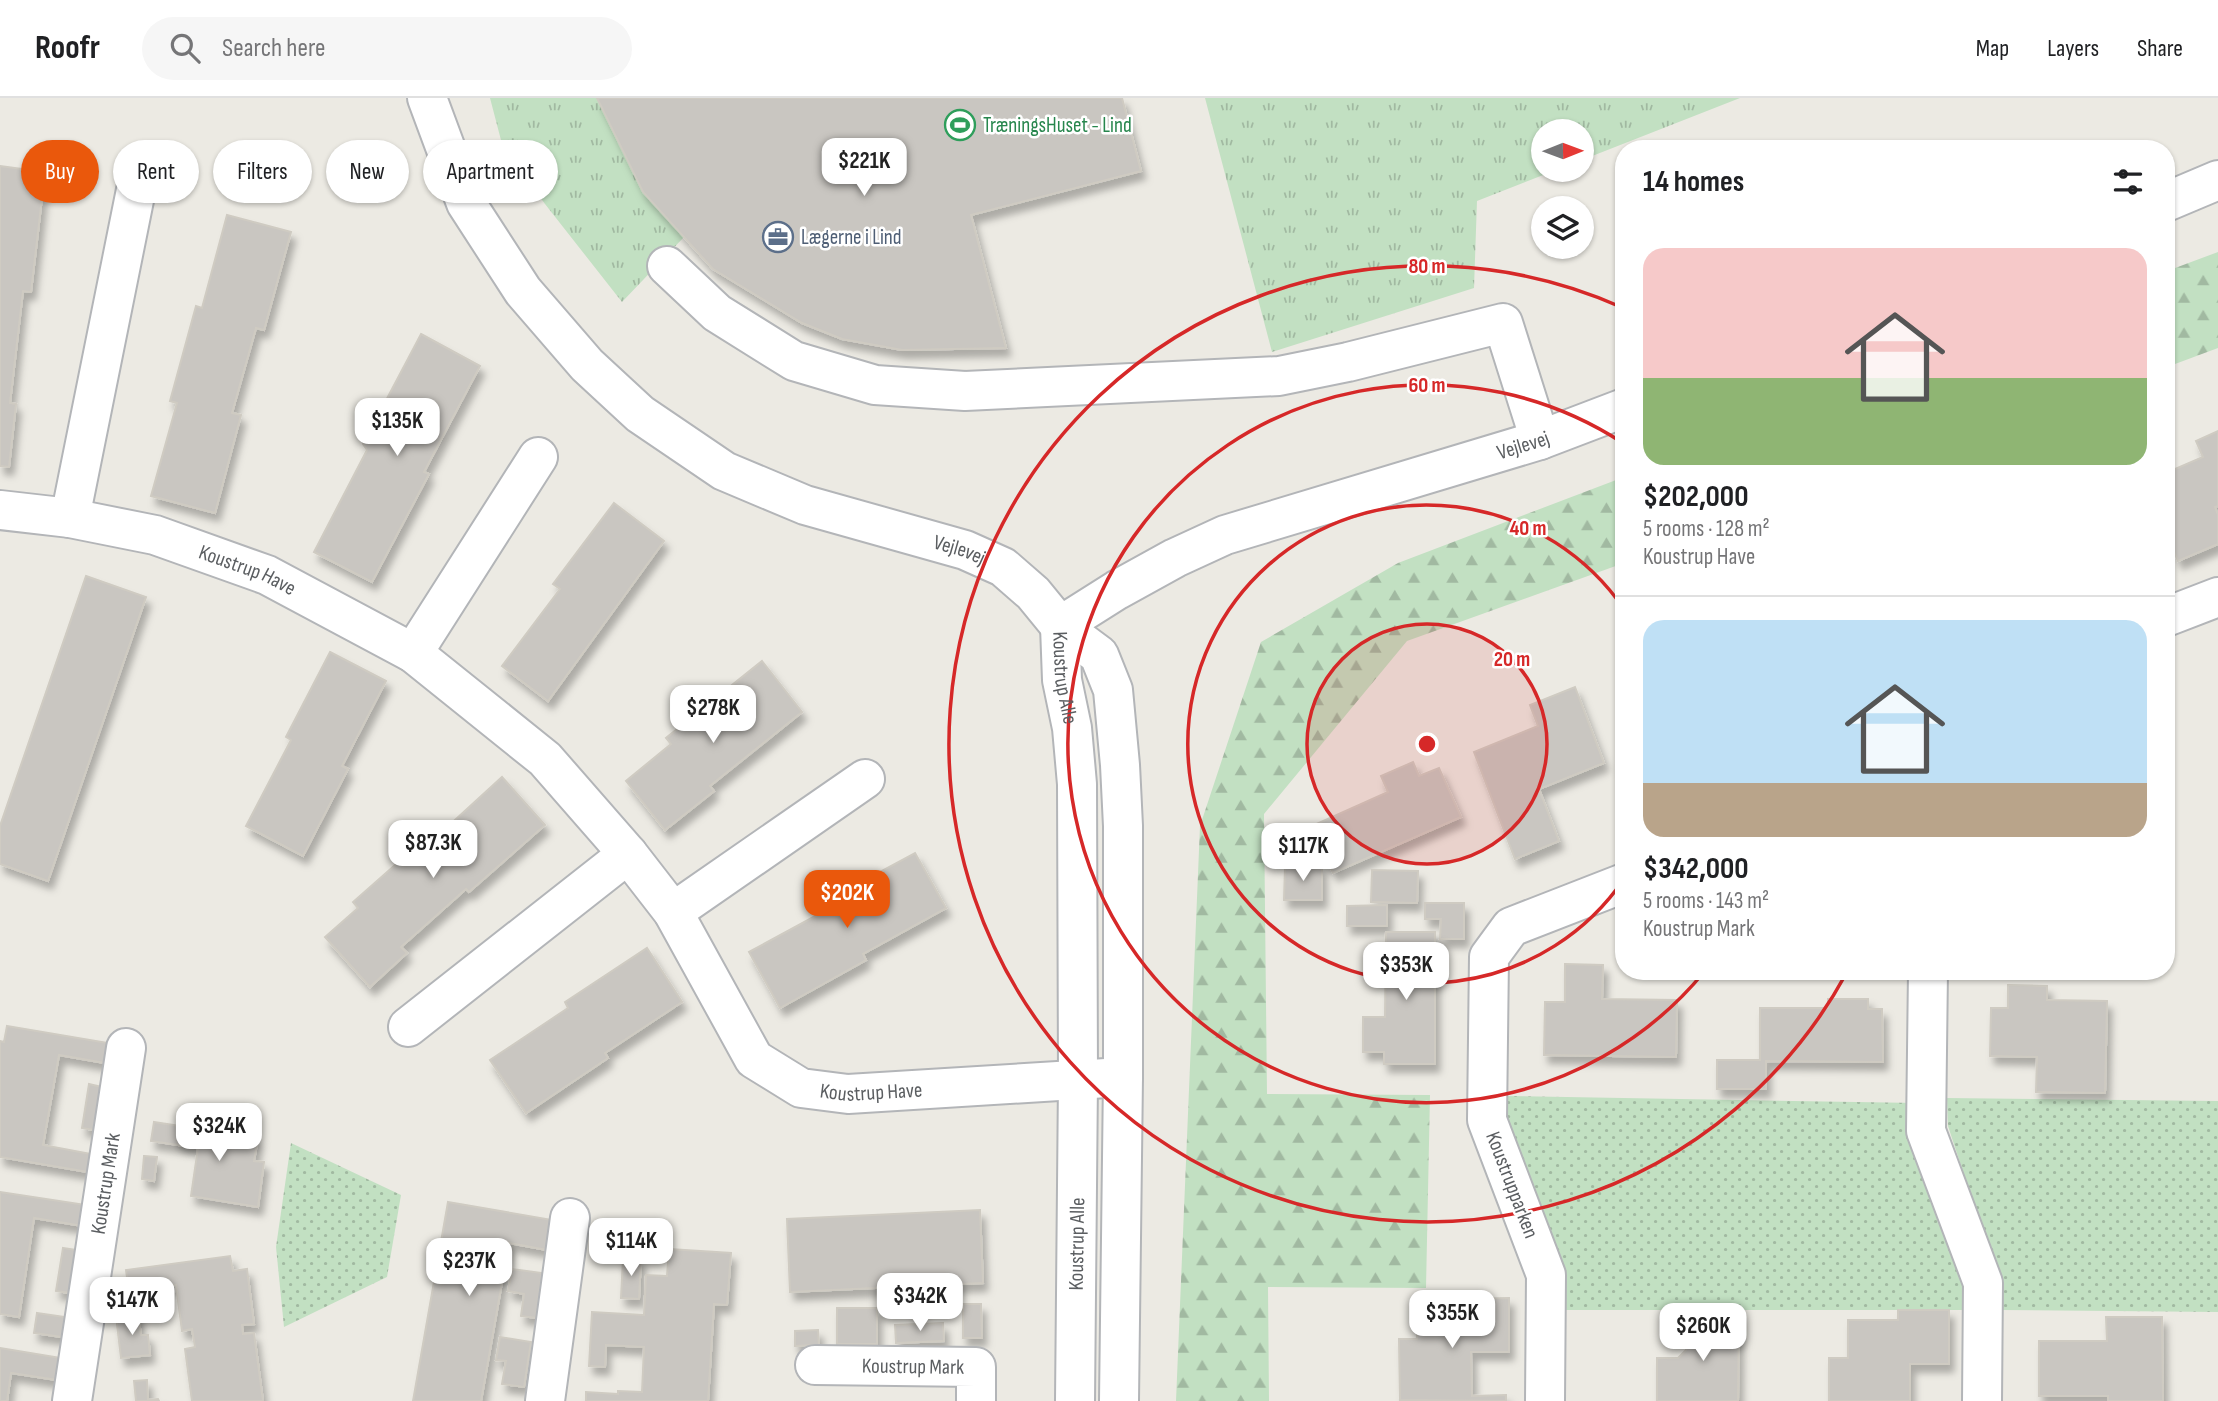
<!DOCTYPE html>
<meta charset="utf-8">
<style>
body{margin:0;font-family:"Sofia Sans Condensed",sans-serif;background:#f6f6f6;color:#202124;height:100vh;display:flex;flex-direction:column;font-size:26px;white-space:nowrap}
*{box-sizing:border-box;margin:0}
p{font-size:23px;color:#757577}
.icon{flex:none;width:38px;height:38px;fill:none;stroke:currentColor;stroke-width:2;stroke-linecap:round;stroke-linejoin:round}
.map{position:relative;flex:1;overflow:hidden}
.drawer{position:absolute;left:1615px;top:42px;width:560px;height:840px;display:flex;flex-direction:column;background:#fff;border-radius:28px;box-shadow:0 2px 5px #0004}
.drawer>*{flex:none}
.top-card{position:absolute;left:21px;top:42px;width:665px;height:63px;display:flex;gap:14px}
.needle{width:46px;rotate:89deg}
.buttons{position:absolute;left:1531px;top:21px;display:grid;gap:14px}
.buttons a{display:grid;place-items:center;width:63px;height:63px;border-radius:50%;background:#fff;box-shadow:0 2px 5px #0004;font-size:35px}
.price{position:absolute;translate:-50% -60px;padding:0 16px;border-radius:14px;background:#fff;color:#222;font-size:23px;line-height:46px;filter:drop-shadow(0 2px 4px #0008)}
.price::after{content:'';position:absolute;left:50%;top:42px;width:21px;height:16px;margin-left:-10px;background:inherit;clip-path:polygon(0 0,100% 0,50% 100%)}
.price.selected{background:#ea580c;color:#fff}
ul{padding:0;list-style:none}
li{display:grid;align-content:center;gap:14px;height:371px;padding:0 28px}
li+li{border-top:2px solid #e0e0e0}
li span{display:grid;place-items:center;height:217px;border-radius:21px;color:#555}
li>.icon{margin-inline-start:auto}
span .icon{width:126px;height:126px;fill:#fffc;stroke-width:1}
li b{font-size:30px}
h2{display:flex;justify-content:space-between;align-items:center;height:84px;padding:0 28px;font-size:30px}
.tag{padding:0 24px;border-radius:32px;background:#fff;box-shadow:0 2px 5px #0004;font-size:24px;line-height:63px}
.tag.selected{background:#ea580c;color:#fff}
header{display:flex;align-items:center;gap:42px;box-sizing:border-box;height:98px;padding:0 35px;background:#fff;border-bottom:2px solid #e0e0e0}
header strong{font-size:33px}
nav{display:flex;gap:38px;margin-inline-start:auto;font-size:24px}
.search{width:490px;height:63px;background:#f6f6f6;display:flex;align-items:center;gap:18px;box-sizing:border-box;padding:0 24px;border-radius:38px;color:#757577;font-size:26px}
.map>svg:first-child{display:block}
.grass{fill:url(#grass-tufts)}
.forest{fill:url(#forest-firs)}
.park{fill:url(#park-dots)}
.building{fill:#c9c6c1;stroke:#cfcbc2;stroke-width:2;filter:url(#shadow)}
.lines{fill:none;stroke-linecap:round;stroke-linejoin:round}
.minor-casing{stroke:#b3b5b8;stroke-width:42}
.minor{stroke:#fff;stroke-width:38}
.ring{fill:none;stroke:#d62828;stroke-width:3.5}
.labels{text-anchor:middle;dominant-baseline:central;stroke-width:5;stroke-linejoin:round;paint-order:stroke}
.leisure-label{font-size:21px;fill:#27864d;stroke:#fff;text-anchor:start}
.service-label{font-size:21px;fill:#4e5e75;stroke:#fff;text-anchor:start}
.street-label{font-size:21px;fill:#5b5e61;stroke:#fff}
.centre{fill:#d62828;stroke:#fff;stroke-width:3.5}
.ring-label{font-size:21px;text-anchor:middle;font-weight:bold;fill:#d62828;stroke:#fff;stroke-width:5;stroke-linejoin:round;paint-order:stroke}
</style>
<header>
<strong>Roofr</strong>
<div class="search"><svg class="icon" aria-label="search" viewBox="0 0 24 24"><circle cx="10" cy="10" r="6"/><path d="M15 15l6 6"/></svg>Search here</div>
<nav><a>Map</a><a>Layers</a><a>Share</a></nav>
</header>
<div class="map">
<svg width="2218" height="1303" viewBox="0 0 2218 1303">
<defs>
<pattern id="grass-tufts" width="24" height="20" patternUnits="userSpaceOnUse" patternTransform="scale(1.75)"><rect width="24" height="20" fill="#c2e0c2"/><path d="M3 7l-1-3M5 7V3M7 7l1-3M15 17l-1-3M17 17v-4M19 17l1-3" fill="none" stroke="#a1b9a1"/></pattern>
<pattern id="forest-firs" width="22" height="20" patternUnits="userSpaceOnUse" patternTransform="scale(1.75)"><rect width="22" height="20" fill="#c2e0c2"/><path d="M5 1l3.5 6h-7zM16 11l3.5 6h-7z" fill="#a1b9a1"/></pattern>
<pattern id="park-dots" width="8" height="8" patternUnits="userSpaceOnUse" patternTransform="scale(1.75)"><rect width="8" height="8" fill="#c2e0c2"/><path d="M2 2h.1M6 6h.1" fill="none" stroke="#a1b9a1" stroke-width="1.8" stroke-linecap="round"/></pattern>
<filter id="shadow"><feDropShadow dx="4.5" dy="8" stdDeviation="3.5" flood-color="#0004"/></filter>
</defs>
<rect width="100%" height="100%" fill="#eceae3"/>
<g class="grass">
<polygon points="490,0 598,0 643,94 684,139 622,204 545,106 502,46"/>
<polygon points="1205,0 1740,0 1582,62 1582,33 1544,33 1544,72 1556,72 1477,103 1474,190 1272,254"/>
</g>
<g class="forest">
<polygon points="2218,154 2218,250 2167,269 2167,173"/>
<polygon points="1624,379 1624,465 1407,543 1264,716 1267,996 1430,997 1426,1190 1268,1189 1269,1303 1176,1303 1200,728 1261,544 1398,465"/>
</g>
<g class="park">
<polygon points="1504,998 1918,1005 1968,1185 1968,1212 1557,1212 1505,1018"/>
<polygon points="1947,1000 2218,1003 2218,1214 2000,1212 2000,1186 1948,1028"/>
<polygon points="291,1045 401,1097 387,1179 284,1229 276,1149"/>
</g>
<g class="building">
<polygon points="597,0 1122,0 1141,73 971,117 1006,250 902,252 842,241 802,225 713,171 643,94"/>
<polygon points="0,68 45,74 31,194 23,193 10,305 16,306 9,369 0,368"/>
<polygon points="227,117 291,134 264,232 256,230 232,315 241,317 215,415 151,398 177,305 170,303 196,208 202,210"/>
<polygon points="421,236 480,268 424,374 429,376 372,484 314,454 367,352 363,346"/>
<polygon points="2218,333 2218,408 2215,409 2218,417 2218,446 2178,463 2166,435 2166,375 2203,359 2196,343"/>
<polygon points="614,405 664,443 548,603 502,568 560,491 553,486"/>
<polygon points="86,478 146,499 48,783 0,766 0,728"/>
<polygon points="330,554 386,583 342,668 348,671 303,758 246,728 291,642 286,639"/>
<polygon points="762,563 802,614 710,688 714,693 665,732 626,683 671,646 666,640"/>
<polygon points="1575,589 1604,665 1539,691 1559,743 1515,761 1474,654 1538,628 1530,607"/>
<polygon points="1413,664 1419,678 1439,670 1461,719 1333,775 1312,728 1388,694 1381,678"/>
<polygon points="502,679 545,727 469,794 466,791 401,849 407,855 370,889 325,839 358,810 353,804 428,738 432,743"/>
<polygon points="915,755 946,810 863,856 866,862 780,910 749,854 832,809 828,802"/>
<polygon points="1322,767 1322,802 1284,802 1285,768"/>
<polygon points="1372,772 1418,773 1417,805 1371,804"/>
<polygon points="1425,805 1464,805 1464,841 1440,841 1441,821 1425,821"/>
<polygon points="1387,807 1387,828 1347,828 1347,808"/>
<polygon points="1386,834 1435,834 1435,966 1384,966 1384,954 1363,954 1363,919 1385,919"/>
<polygon points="647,850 682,904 605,955 608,960 526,1015 490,962 568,910 565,904"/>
<polygon points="1565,866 1603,867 1602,901 1677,902 1676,959 1544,957 1545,904 1565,904"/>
<polygon points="2008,887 2047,888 2047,902 2107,903 2105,995 2036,994 2037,959 1990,958 1991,910 2008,910"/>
<polygon points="1828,901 1868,901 1868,911 1882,911 1883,964 1766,963 1766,991 1717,991 1717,962 1760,962 1760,910 1828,910"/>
<polygon points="7,928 108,945 105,965 59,957 43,1047 91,1056 88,1074 0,1059 0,943 4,944"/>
<polygon points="89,986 102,989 94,1032 82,1030"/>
<polygon points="154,1024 258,1040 254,1063 264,1064 258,1109 191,1098 198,1050 151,1043"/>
<polygon points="144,1058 157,1059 154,1083 142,1081"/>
<polygon points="0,1094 86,1107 83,1128 34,1120 19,1219 0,1216"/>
<polygon points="448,1104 552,1122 547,1152 509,1145 481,1303 413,1303"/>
<polygon points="980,1112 983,1185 790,1194 787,1121"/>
<polygon points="63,1150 77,1152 70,1195 56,1193"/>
<polygon points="669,1151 731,1155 727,1207 714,1206 708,1303 586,1303 586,1294 618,1296 618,1293 642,1294 644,1249 606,1247 605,1269 589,1268 592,1214 644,1217 646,1177 667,1178"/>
<polygon points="230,1158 233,1173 247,1171 254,1226 242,1227 243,1236 254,1235 263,1303 192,1303 185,1251 195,1249 192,1231 182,1233 176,1187 129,1194 126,1172"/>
<polygon points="623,1160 641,1161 639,1201 621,1200"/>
<polygon points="512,1171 542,1175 536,1220 521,1218 524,1196 508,1193"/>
<polygon points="1509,1200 1509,1254 1471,1254 1472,1298 1506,1297 1506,1303 1400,1302 1399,1241 1417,1241 1417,1210 1462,1209 1462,1201"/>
<polygon points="963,1206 981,1206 982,1240 963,1240"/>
<rect x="837" y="1210" width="40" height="36"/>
<polygon points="1898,1212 1949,1212 1949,1266 1910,1266 1910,1303 1829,1303 1829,1260 1848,1260 1848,1222 1898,1222"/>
<polygon points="37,1215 65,1219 62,1239 34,1235"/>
<polygon points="138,1216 141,1237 148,1237 150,1257 121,1260 116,1218"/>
<polygon points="1686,1217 1739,1217 1738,1303 1657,1303 1657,1260 1678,1260 1686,1252"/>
<polygon points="2106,1219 2162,1219 2163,1303 2108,1303 2108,1298 2039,1298 2039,1243 2107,1243"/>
<polygon points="943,1225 944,1243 896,1245 895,1227"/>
<polygon points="818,1232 819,1247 795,1248 795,1233"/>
<polygon points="500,1239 531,1244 524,1289 502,1286 506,1263 496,1262"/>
<polygon points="0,1250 61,1260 57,1282 11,1275 7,1303 0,1303"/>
<polygon points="147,1282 148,1302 158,1301 159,1303 136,1303 134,1283"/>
</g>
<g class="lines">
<g class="minor-casing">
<g id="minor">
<path id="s1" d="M427,0L466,105L523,193L587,267L640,316L724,373L805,407L965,452L1003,469L1033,495L1060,528L1099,557L1113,592L1120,667L1123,728V979L1119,1303"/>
<polyline points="2166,104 2218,82"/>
<polyline points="667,168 717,215 794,263 875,287 965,293 1279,278 1348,264 1503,225 1540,342"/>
<path id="s2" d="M0,412L70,420L155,437L267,477L413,555L545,661L628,756L673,814L754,961L801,990L848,996L1123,979"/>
<polyline points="70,420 136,92"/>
<polyline points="2166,519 2218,499"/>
<path id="s3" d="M1060,528L1062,582L1072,630L1077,686L1078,981L1075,1303"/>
<path id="s4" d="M1060,528L1117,492L1175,460L1225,437L1540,342L1624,310"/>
<polyline points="413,555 538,359"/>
<polyline points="673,814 865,681"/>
<polyline points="1928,873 1926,1033 1983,1185 1982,1303"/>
<polyline points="408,929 628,756"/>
<path id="s5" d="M815,1267L976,1269V1303"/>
<path id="s6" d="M72,1303L126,950"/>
<polyline points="545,1303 570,1120"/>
<polyline points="1545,1303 1546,1177 1487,1022 1489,859 1511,829 1624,785"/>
</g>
</g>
<use href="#minor" class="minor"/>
</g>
<circle cx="1427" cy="646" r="120" fill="#d62828" fill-opacity=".12"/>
<g class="ring">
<circle cx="1427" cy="646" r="120"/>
<path d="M1624 781A239 239 0 1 1 1624 511"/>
<path d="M1704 874A359 359 0 1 1 1623 345"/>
<path d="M1847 874A478 478 0 1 1 1621 209"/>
</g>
<defs>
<g id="stadium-ring" transform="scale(1.575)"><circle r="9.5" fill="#fff" stroke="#2e9e5b" stroke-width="1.5"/><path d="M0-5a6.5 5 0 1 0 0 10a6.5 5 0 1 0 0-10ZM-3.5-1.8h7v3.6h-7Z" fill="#2e9e5b"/></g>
<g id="office-ring" transform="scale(1.575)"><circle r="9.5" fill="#fff" stroke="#5c6f8a" stroke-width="1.5"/><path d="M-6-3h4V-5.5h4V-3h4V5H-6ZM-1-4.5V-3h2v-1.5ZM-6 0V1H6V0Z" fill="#5c6f8a"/></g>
</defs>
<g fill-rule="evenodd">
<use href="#stadium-ring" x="960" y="27"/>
<use href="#office-ring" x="778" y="139"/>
</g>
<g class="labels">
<g class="leisure-label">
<text x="983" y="27">TræningsHuset - Lind</text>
</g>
<g class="service-label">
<text x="801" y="139">Lægerne i Lind</text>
</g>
<g class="street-label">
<text stroke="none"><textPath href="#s4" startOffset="500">Vejlevej</textPath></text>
<text stroke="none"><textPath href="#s1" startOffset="737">Vejlevej</textPath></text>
<text stroke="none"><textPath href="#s2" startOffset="256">Koustrup Have</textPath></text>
<text stroke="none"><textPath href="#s3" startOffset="52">Koustrup Alle</textPath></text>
<text stroke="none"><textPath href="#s2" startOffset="1104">Koustrup Have</textPath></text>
<text stroke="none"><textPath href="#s6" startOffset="220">Koustrup Mark</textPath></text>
<text transform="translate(1512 1087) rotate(69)">Koustrupparken</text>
<text transform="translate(1077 1146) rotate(-89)">Koustrup Alle</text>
<text stroke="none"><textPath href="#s5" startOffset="98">Koustrup Mark</textPath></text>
</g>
</g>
<circle cx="1427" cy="646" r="10" class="centre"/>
<g class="ring-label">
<text x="1427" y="175">80 m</text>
<text x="1427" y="294">60 m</text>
<text x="1528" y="437">40 m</text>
<text x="1512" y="568">20 m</text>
</g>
</svg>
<div class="buttons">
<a><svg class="needle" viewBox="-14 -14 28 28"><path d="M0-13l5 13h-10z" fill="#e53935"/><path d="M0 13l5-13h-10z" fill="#757577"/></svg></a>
<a><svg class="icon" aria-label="layers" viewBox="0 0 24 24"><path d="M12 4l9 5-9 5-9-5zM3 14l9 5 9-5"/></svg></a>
</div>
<b class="price" style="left:864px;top:100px">$221K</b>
<b class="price" style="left:397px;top:360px">$135K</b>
<b class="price" style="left:713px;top:647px">$278K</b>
<b class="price" style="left:433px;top:782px">$87.3K</b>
<b class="price" style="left:1303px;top:785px">$117K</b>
<b class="price selected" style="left:847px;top:832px">$202K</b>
<b class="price" style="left:1406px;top:904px">$353K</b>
<b class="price" style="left:219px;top:1065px">$324K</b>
<b class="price" style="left:631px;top:1180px">$114K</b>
<b class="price" style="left:469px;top:1200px">$237K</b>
<b class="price" style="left:920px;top:1235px">$342K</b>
<b class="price" style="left:132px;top:1239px">$147K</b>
<b class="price" style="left:1452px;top:1252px">$355K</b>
<b class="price" style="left:1703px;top:1265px">$260K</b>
<div class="top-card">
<a class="tag selected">Buy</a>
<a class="tag">Rent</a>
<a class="tag">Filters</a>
<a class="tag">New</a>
<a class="tag">Apartment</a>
</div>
<section class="drawer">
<h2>14 homes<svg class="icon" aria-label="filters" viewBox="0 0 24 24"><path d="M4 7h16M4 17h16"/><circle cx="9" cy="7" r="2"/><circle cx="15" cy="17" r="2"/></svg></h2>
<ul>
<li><span style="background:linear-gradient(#f6c9c9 60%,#8fb573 0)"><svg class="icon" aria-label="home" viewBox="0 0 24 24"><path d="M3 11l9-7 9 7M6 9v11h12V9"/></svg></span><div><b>$202,000</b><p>5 rooms · 128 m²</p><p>Koustrup Have</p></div></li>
<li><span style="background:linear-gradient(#bfe0f5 75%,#b9a48a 0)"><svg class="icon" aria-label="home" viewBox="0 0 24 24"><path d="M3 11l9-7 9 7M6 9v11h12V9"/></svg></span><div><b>$342,000</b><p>5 rooms · 143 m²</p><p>Koustrup Mark</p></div></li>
</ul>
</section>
</div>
